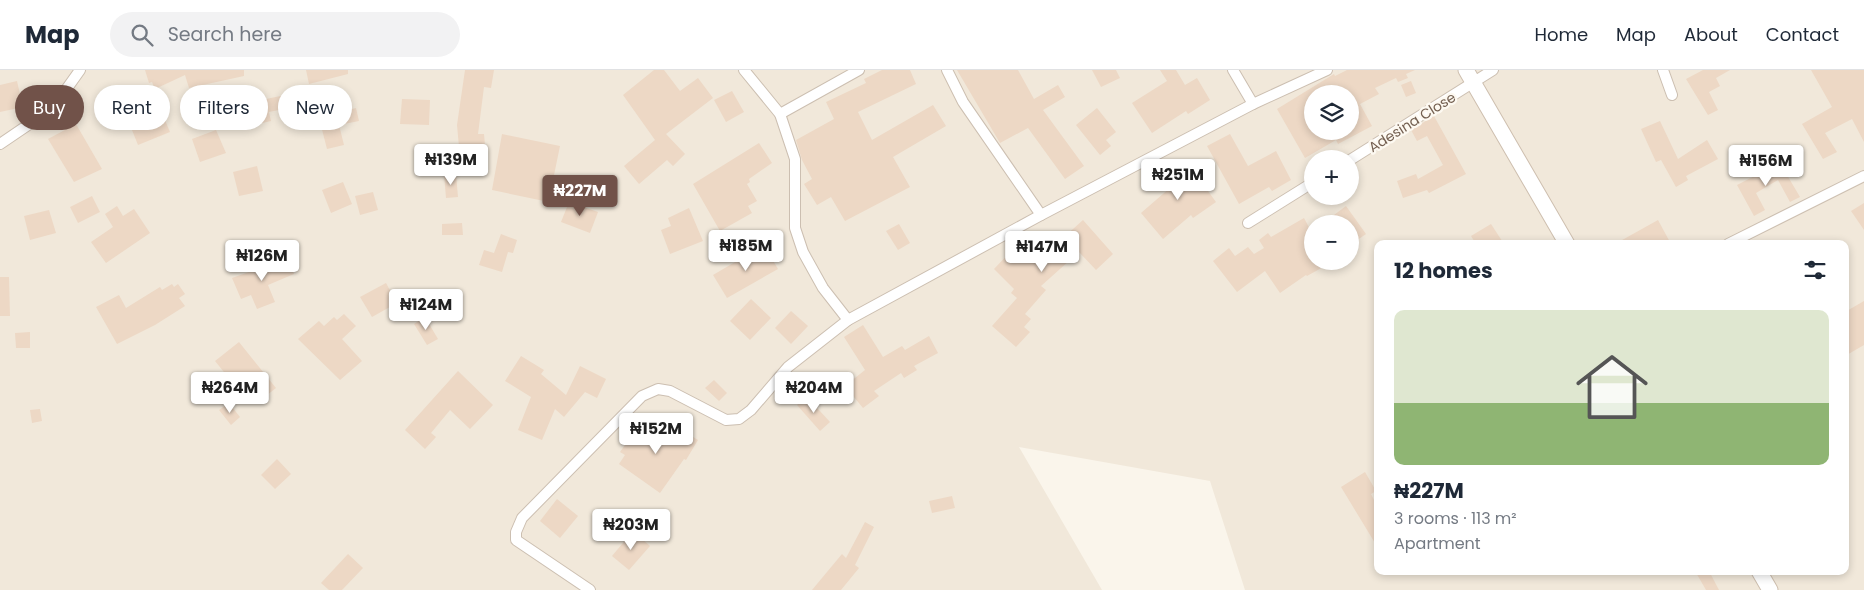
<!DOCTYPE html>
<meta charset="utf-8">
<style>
body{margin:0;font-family:Poppins,sans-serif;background:#f2f2f3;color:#1f2937;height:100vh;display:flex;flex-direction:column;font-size:19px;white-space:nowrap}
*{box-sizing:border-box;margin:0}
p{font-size:16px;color:#747a83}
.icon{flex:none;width:28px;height:28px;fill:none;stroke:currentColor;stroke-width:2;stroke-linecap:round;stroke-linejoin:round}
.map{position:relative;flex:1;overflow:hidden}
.details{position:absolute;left:1374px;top:170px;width:475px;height:335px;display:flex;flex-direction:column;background:#fff;border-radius:10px;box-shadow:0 2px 8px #0003}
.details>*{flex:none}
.top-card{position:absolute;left:15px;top:15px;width:475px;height:45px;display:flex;gap:10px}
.buttons{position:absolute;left:1304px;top:15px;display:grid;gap:10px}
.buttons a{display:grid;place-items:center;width:55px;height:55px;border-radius:50%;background:#fff;box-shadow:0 2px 8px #0003;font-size:25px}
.price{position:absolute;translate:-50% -42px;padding:0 11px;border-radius:5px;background:#fff;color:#222;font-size:16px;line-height:32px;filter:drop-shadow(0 1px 2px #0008)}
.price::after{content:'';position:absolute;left:50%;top:30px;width:15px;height:11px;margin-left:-8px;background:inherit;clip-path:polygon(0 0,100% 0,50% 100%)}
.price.selected{background:#715249;color:#fff}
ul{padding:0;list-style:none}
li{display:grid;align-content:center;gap:10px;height:265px;padding:0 20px}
li span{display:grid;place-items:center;height:155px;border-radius:10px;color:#555}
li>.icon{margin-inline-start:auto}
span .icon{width:90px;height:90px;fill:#fffc;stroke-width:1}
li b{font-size:21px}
h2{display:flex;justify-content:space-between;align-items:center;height:60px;padding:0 20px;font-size:21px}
.pill{padding:0 18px;border-radius:22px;background:#fff;box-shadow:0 2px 8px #0003;font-size:18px;line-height:45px}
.pill.selected{background:#715249;color:#fff}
header{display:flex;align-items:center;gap:30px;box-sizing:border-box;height:70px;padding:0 25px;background:#fff;border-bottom:1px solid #e0e1e3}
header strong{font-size:24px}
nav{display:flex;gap:28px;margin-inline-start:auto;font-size:18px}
.search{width:350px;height:45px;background:#f2f2f3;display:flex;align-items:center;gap:12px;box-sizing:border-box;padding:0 18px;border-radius:28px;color:#747a83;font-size:19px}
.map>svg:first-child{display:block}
.residential{fill:#f1e8da;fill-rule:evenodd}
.building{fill:#edd8c5;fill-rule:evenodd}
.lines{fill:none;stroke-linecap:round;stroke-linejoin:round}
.street-casing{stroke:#ccbfb1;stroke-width:12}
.secondary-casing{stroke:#cebfaf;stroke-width:17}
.street{stroke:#fff;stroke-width:10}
.secondary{stroke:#fff;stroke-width:15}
.labels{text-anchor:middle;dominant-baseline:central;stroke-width:4.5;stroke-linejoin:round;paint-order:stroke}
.street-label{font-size:14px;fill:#735f50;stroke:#fdf9f1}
</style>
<header>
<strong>Map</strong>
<div class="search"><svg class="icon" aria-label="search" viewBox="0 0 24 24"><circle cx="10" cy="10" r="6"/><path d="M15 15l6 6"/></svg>Search here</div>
<nav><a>Home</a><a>Map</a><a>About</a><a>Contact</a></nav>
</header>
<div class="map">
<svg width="1864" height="520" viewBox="0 0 1864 520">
<rect width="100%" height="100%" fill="#faf5eb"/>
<path class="residential" d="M0,0H1864V520H1245L1210,411L1019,377L1102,520H0ZM1312,24H1350V61H1312ZM1312,89H1350V126H1312ZM1312,154H1350V191H1312ZM1378,174H1845V501H1378Z"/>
<g class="building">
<polygon points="145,0 244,0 244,6 189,18 185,5 155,19 152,12 149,13"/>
<polygon points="306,0 348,0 348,4 309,14"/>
<polygon points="465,0 494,0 491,18 484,17 478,64 484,64 487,97 461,99 457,55"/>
<polygon points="654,0 664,0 680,21 698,8 713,28 666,64 685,84 673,96 667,90 639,114 624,96 655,70 623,25"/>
<polygon points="882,0 910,0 916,14 858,42 872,70 933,35 946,56 893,87 910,117 845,151 831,127 817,135 804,114 812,109 802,90 796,70 834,49 826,32 866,13 864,9"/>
<polygon points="957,0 1018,0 1034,29 1058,15 1065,27 1043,40 1084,96 1065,109 1028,58 1000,73"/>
<polygon points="1092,0 1116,0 1120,8 1101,17"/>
<polygon points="1160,0 1176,0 1185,15 1197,8 1210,30 1188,44 1186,41 1152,63 1132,33 1167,11"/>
<path d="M1347,0H1415L1406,4L1408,8L1398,12L1396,8L1375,18L1379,24L1360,34L1372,56L1338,74L1336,70L1305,88L1277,39L1334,4L1335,6ZM1312,24H1350V61H1312Z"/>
<polygon points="1703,0 1730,0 1716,8 1720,16 1709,22 1718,40 1708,45 1686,9"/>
<polygon points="1811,0 1864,0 1864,72 1852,49 1825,63 1837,82 1823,89 1802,54 1832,37"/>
<polygon points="17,11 23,37 0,42 0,15"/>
<polygon points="1411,11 1416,23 1406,27 1401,15"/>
<polygon points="732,21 744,42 726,52 714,30"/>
<polygon points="300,22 303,35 269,42 271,51 245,57 239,31 265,25 266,29"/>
<polygon points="402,29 430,30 429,55 400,54"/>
<polygon points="350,30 352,39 356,38 359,51 339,55 344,75 327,79 317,40 339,36 338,32"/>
<polygon points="1097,38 1116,62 1106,70 1111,76 1100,85 1076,55"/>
<polygon points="162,43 170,62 138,75 130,55"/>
<polygon points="1434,46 1466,104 1429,123 1427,120 1403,128 1397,111 1416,104 1418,109 1443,95 1427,66 1417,71 1411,60"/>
<polygon points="1660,51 1678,89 1707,70 1718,89 1686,106 1688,110 1676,117 1661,90 1656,92 1641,59"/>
<polygon points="76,54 102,99 74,112 48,69"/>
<polygon points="216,60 226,83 200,92 192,69"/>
<polygon points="502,64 560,76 553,110 559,111 556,136 544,134 544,131 492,120"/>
<polygon points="1230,64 1248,96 1276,81 1291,110 1272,121 1269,117 1239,134 1207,76"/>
<polygon points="759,73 772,93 749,109 750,112 747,114 757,131 748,136 752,143 720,161 693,114"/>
<polygon points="1186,91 1216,132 1193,148 1191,145 1163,169 1141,143 1171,117 1164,107"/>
<polygon points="1780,93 1800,127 1790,132 1778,110 1756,123 1765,140 1754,146 1737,115"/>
<polygon points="257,96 263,121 239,126 233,102"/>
<polygon points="444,104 456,104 458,127 446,128"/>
<polygon points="343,112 352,134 331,143 322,120"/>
<polygon points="373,122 378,140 360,145 355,126"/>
<polygon points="92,126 100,142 78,153 70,137"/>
<polygon points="569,132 598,142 590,163 561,152"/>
<polygon points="1864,133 1864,160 1851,141"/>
<polygon points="117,136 123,146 134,139 150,163 106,193 91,172 113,157 105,144"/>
<polygon points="1346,136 1366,164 1350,175 1350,154 1322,154"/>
<polygon points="689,138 703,171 670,184 661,160 671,156 668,148"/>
<polygon points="49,140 56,163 30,170 24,146"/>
<polygon points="1304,148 1312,163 1312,191 1334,191 1307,206 1306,205 1280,223 1265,201 1237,222 1213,191 1229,178 1235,186 1248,177 1254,184 1264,178 1259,170 1268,163 1271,167"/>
<polygon points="1083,150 1113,184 1096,200 1079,182 1041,216 1046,220 1025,244 1031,249 1024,257 1030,262 1016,277 992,256 1017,228 1011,223 1014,219 994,199 1014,178 1017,181 1039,162 1053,177"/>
<polygon points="1658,150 1671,174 1615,174"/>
<polygon points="462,153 463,165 442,165 442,154"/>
<polygon points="899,154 910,173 898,180 886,161"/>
<polygon points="1491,154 1504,174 1476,174 1471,166"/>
<polygon points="501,164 517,170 513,183 508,182 502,202 479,195 484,180 494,183"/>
<polygon points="764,175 778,199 727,228 713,205"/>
<polygon points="288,188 294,204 268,215 275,232 257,239 251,225 241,229 232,208"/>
<polygon points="0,207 9,207 10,246 0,246"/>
<polygon points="386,213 397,233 372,247 360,227"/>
<polygon points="172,214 174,217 178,214 185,224 179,228 185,236 155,255 117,274 96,237 119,225 126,238 160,217 162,220"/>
<polygon points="751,229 771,248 750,270 730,251"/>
<polygon points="1864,231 1864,275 1845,286 1845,242"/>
<polygon points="791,241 808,256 791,274 775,258"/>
<polygon points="344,244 356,256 342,269 362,291 340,310 298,269 319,251 324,256 334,247 337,250"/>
<polygon points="425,247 438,269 427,275 414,254"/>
<polygon points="863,255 883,287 902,276 905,280 929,266 938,283 914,296 917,300 904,308 901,303 874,321 879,326 863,338 845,316 865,300 844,267"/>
<polygon points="30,262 30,278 16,278 15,263"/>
<polygon points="239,272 276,318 262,329 251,314 240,322 215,291"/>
<polygon points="521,286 544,300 541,304 566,325 580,296 606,309 597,328 585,322 564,347 555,339 542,370 518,360 531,327 505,311"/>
<polygon points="458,301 493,335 470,359 450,340 431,363 436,367 425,379 405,360"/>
<polygon points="714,310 727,323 719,331 705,318"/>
<polygon points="807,327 830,352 820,361 797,335"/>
<polygon points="229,333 240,347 231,355 219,340"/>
<polygon points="40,339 42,351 32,353 30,340"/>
<polygon points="669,354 684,364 685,362 698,370 686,390 684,389 660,423 619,394 625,385 620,382 630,368 624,365 630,356 657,371"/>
<polygon points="277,389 291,404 275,419 261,405"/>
<polygon points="1365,402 1376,421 1371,424 1378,438 1378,478 1341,417"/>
<polygon points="952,426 955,438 932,443 929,431"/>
<polygon points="557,429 578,446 560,468 540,451"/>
<polygon points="865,452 874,457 855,495 859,498 841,520 812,520 842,484 846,488"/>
<polygon points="633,461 650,476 629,500 612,486"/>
<polygon points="348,484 363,498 342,520 329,520 321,513"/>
<polygon points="1695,501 1709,501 1719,520 1706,520"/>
</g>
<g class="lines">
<g class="street-casing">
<g id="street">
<polyline points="744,0 780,44 795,89 795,158 803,182 823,218 848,250"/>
<polyline points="947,0 963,32 1041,145"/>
<polyline points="1233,0 1253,34"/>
<polyline points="1663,0 1672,25"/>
<polyline points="780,44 859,0"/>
<polyline points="0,74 53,38 80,0"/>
<polyline points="1350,90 1493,0"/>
<polyline points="1248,153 1312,113"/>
<polyline points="1728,174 1864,106"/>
<polyline points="590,520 516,470 516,462 522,448 642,326 658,319 670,321 726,350 739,349 751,340 788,297 848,250 1041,145 1253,34 1327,0"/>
</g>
</g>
<g class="secondary-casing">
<g id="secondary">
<polyline points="1466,0 1567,174"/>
<polyline points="1759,501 1770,520"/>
</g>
</g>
<use href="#street" class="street"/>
<use href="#secondary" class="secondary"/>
</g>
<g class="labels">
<g class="street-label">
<text transform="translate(1412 52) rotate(-32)">Adesina Close</text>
</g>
</g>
</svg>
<div class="buttons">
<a><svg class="icon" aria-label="layers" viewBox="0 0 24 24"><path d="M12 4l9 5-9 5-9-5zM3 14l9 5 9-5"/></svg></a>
<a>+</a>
<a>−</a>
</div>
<b class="price" style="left:451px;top:116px">₦139M</b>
<b class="price" style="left:1766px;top:117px">₦156M</b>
<b class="price" style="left:1178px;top:131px">₦251M</b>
<b class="price selected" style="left:580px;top:147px">₦227M</b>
<b class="price" style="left:746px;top:202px">₦185M</b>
<b class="price" style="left:1042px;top:203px">₦147M</b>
<b class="price" style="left:262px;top:212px">₦126M</b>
<b class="price" style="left:426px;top:261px">₦124M</b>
<b class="price" style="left:230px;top:344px">₦264M</b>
<b class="price" style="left:814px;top:344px">₦204M</b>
<b class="price" style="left:656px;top:385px">₦152M</b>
<b class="price" style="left:631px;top:481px">₦203M</b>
<div class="top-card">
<a class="pill selected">Buy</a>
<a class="pill">Rent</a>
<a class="pill">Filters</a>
<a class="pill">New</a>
</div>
<section class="details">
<h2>12 homes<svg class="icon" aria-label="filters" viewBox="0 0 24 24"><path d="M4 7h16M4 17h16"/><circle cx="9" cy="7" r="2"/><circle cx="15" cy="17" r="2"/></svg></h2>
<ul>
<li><span style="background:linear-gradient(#dfe7d0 60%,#8fb573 0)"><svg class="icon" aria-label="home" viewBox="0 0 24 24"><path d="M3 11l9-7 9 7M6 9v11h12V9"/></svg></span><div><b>₦227M</b><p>3 rooms · 113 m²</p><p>Apartment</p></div></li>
</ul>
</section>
</div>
